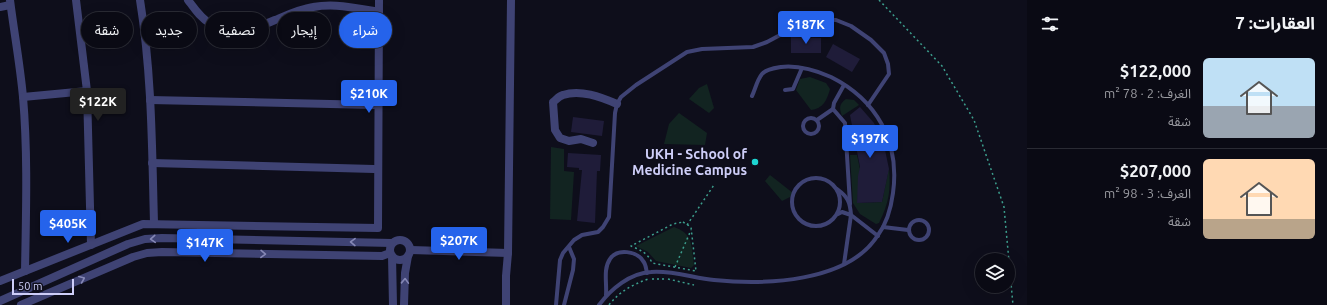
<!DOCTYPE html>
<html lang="ar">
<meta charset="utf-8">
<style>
body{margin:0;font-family:Ubuntu,"Noto Sans Arabic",sans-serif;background:#13131d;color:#f1f3f6;direction:rtl;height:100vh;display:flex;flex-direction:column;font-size:15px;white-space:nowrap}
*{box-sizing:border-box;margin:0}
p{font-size:13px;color:#999aa0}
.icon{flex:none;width:22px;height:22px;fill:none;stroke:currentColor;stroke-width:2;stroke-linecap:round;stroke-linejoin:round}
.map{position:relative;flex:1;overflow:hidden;direction:ltr}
.side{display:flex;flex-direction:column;background:#0a0a14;width:300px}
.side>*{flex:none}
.guide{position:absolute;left:12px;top:12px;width:380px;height:36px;direction:rtl;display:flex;gap:8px}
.fabs{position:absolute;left:975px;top:253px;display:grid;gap:8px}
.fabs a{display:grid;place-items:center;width:40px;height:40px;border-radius:50%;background:#0a0a14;box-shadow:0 4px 16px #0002,0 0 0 1px #2a2b34;font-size:20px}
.scale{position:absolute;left:12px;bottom:10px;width:62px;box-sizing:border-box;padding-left:4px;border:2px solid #cecef8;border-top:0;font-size:11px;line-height:14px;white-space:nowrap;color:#cecef8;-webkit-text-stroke:3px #0e0e1b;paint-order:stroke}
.price{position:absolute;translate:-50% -34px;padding:0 9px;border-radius:4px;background:#2563eb;color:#fff;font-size:13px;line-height:26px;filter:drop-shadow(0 1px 2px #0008)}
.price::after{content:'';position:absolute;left:50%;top:24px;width:12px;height:9px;margin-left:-6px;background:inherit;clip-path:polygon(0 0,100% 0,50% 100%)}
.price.current{background:#222;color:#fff}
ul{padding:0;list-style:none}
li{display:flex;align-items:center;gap:12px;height:100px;padding:0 12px}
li+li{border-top:1px solid #2a2b34}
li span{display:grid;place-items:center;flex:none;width:112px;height:80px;border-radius:6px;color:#555}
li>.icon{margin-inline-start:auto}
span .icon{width:48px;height:48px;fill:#fffc;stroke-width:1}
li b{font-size:17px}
h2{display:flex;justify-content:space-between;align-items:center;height:48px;padding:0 12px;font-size:17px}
.pill{padding:0 14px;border-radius:18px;background:#0a0a14;box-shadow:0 4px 16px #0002,0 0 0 1px #2a2b34;font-size:14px;line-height:36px}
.pill.current{background:#2563eb;color:#fff}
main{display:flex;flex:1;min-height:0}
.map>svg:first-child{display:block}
.green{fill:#122421}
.building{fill:#1f1c39}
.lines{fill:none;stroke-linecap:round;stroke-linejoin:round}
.path{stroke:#3c9e8d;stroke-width:1.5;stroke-dasharray:2 3;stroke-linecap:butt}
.service{stroke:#3f4374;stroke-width:4}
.minor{stroke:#3f4374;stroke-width:8}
.tertiary{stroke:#3f4374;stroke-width:8}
.oneway{stroke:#8688b6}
.poi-dot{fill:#1dd5d2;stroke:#0e0e1b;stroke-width:1.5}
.labels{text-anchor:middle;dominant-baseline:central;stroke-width:3;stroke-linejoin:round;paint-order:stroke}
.poi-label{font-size:14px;font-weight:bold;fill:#cecef8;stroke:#0e0e1b;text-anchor:end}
</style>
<main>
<section class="side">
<h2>العقارات: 7<svg class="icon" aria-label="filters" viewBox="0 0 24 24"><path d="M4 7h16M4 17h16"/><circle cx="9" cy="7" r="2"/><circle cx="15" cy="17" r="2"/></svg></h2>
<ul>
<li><span style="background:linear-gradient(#bfe0f5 60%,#9aa5b1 0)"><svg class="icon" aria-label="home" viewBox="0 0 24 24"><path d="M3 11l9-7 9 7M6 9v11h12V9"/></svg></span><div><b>$122,000</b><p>الغرف: 2 · 78 m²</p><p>شقة</p></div></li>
<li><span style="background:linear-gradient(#ffd9b3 75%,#b9a48a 0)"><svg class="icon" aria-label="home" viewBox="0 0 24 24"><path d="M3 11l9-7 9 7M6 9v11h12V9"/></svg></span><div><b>$207,000</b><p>الغرف: 3 · 98 m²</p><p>شقة</p></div></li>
</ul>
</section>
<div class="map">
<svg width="1027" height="305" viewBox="0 0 1027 305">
<rect width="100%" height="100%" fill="#0e0e1b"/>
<g class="green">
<path d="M810,77L826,83L830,89C827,100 823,109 811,110L796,90L800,79Z"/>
<polygon points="707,84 714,108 709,113 689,99 699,88"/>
<path d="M846,99L854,100L859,105L842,116C839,108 839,104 846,99Z"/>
<polygon points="679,113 707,133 705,145 664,144 669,124"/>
<polygon points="551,147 564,149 564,171 574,172 571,220 550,219"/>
<path d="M850,155H857L860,169L857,203L882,202L889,168C891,190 889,203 879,223L876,224L860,214L853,203Z"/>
<polygon points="770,175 793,193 790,197 782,201 765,181"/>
<path d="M674,227C694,234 691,246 694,265L691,268L656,261L648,252L636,246Z"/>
</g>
<g class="building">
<polygon points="791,37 821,38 821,53 791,53"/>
<polygon points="833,44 860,59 852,72 826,57"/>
<polygon points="860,107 874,123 884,145 889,169 882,202 857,203 858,176 860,167 850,115"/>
<polygon points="573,117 604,121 602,136 571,132"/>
<polygon points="568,153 601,155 600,171 597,171 595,223 577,221 582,170 579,170 579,168 567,167"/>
</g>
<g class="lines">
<g class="path">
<polyline points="879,0 942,66 974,120 1004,207 1013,305"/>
<path d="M683,222L691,227L696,271L652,263C648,253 640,250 631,246L673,224Z"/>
<polyline points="687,225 714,185"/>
<polyline points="675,267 691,230"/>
<polyline points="652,279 664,279"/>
<polyline points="668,279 694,285"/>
<path d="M609,305C620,291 632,285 648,279"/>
</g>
<g class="service">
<polyline points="844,85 834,103 833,109 845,123 850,204"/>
<polyline points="785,90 793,89 802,68"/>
<circle cx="811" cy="126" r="8"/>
<polyline points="817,120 833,109"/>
<circle cx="816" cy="202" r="24"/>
<path d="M837,189C848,197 850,202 851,215L878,236"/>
<polyline points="838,214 842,212 851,215 844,264"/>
<circle cx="919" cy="230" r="10"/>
<polyline points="883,227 908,230"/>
<path d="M606,295C607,283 603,269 610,259C617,248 637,251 643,261C646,264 646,269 647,273"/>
<polyline points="556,305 560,260 563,253 574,240 582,235 598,232 603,227 609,217 615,113 617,104 621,97 636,85 687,52 702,49 753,47 767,42 782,34 796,23 808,19 836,20 851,26 871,40 884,53 888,64 889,74 868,105"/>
<polyline points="564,305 573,270 574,259 569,247"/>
<path d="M599,305C611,289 630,273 651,272C671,270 694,278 714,280C764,285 848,283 878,235C887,223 891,208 893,193C900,142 877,100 831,77C815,70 799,65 781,67C775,68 766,69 762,74C757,80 755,90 752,96"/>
</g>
<g class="minor">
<path d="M10,0C14,32 20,64 23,97C28,155 26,213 25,271"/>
<polyline points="76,0 87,91 91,245"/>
<path d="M140,0C152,74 152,149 154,223"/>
<path d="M188,0C194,8 201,19 211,24C232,36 255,29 275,20C287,15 300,9 313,7C335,3 357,8 379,12"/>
<polyline points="0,7 10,5"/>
<polyline points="23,97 87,91"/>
<polyline points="150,100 374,105"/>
<path d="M593,143L581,139L569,141L560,138L555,130L553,102C556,100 559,96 563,95C580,89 601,97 617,104"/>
<polyline points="152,163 374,169"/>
<polyline points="0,281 143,224 378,228 379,0"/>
</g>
<g class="tertiary">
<circle cx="400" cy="250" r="10"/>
<polyline points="411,250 508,253"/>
<polyline points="392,256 393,305"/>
<polyline points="0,301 128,244 145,239 162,238 392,243"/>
<polyline points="21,305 133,257 147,253 162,252 382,256 390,253"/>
<polyline points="404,305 405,273 408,256"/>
<polyline points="506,305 506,276 508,253 511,0"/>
</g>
</g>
<defs><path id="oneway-chevron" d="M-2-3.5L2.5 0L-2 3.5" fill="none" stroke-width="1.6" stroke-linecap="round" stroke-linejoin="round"/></defs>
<g class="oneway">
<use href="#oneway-chevron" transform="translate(153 239) rotate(176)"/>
<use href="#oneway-chevron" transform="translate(353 242) rotate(-179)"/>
<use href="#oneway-chevron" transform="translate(263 254) rotate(1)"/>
<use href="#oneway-chevron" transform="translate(82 279) rotate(-23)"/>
<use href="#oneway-chevron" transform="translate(405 281) rotate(-88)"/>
</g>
<circle class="poi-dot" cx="755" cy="162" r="4"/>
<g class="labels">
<g class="poi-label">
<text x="747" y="154">UKH - School of<tspan x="747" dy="16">Medicine Campus</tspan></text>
</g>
</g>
</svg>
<div class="fabs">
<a><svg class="icon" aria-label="layers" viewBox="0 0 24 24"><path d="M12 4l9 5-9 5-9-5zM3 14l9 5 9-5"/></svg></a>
</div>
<div class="scale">50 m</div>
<b class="price" style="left:806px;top:45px">$187K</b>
<b class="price" style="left:369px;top:114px">$210K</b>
<b class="price current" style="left:98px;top:122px">$122K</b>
<b class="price" style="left:870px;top:159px">$197K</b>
<b class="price" style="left:68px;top:244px">$405K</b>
<b class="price" style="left:459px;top:261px">$207K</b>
<b class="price" style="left:205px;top:263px">$147K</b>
<div class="guide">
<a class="pill current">شراء</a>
<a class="pill">إيجار</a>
<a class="pill">تصفية</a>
<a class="pill">جديد</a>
<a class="pill">شقة</a>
</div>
</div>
</main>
